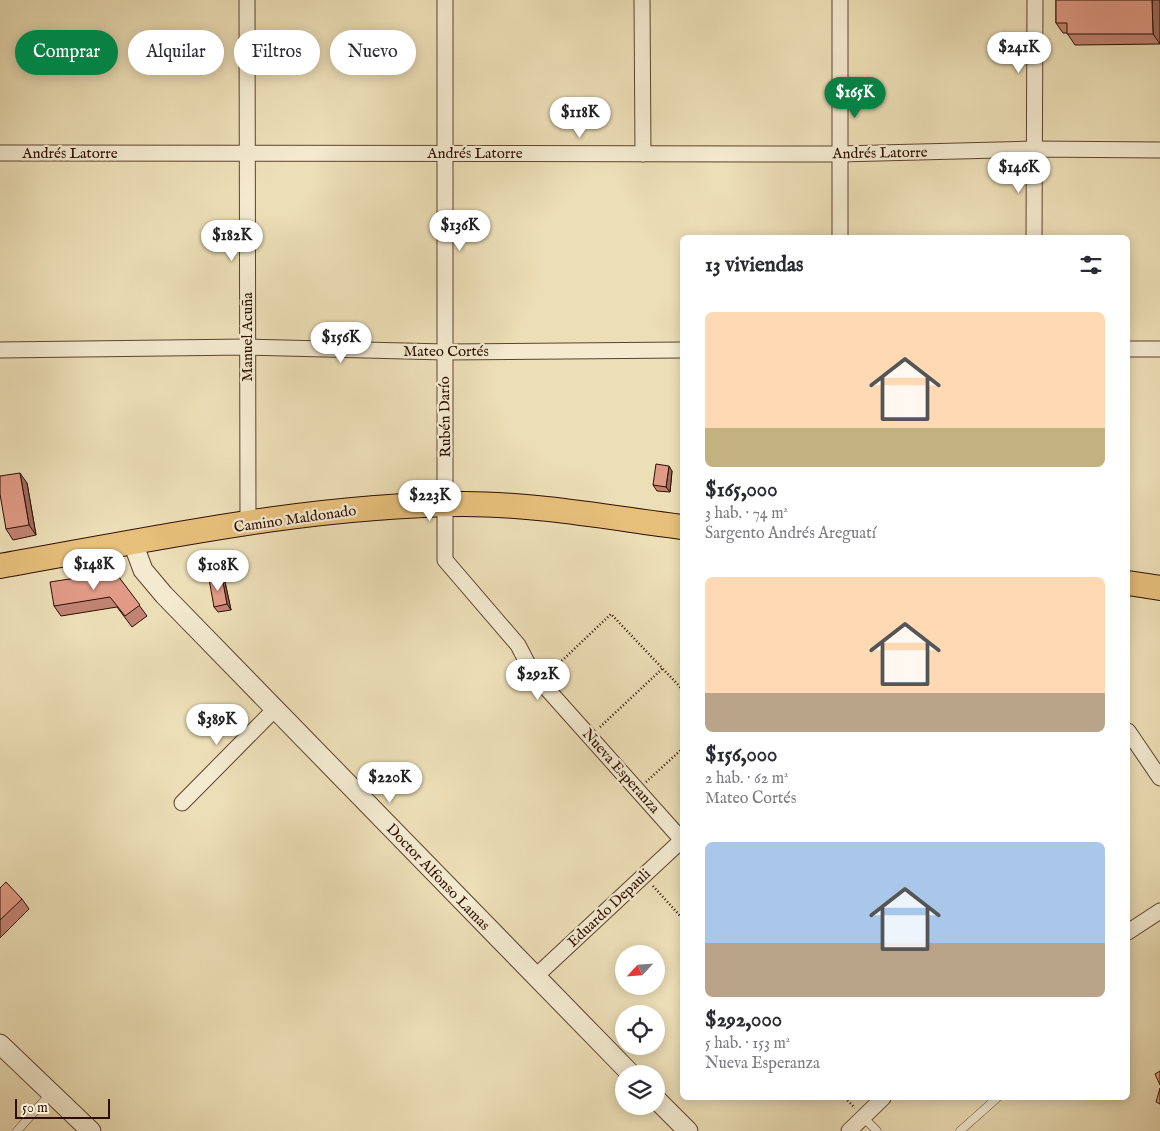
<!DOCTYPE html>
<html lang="es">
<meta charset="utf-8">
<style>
body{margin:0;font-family:"IM FELL English",serif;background:#f7f7f7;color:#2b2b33;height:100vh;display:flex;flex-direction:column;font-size:19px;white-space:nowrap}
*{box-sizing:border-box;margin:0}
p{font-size:16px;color:#7c7c81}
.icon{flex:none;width:28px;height:28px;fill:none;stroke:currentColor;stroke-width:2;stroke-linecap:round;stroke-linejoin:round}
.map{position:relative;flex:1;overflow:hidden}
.details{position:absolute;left:680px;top:235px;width:450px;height:865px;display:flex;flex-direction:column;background:#fff;border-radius:8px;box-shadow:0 2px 12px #0003}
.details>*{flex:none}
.top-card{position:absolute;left:15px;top:30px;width:475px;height:45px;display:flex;gap:10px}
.needle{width:32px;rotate:244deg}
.fabs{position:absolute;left:615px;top:945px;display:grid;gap:10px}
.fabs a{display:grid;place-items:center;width:50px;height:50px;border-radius:50%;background:#fff;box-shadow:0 2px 12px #0003;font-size:25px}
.scale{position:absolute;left:15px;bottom:12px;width:95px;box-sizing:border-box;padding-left:5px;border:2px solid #2d0e01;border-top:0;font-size:14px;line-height:18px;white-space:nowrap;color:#2d0e01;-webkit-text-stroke:4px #f3ead0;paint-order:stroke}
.price{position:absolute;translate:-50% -42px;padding:0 11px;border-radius:18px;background:#fff;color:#222;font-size:16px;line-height:32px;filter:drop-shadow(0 1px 2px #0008)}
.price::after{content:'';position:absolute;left:50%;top:30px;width:15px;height:11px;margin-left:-8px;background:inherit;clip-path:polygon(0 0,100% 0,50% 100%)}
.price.current{background:#0b8043;color:#fff}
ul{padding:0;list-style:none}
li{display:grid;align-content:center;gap:10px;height:265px;padding:0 25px}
li span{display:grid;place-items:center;height:155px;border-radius:8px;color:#555}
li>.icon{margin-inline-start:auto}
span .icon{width:90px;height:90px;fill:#fffc;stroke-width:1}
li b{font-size:21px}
h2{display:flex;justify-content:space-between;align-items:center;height:60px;padding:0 25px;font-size:21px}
.tag{padding:0 18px;border-radius:22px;background:#fff;box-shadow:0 2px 12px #0003;font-size:18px;line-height:45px}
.tag.current{background:#0b8043;color:#fff}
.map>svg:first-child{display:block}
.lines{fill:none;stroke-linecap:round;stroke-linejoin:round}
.service-casing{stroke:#5d422e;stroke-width:9}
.minor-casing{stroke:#5d422e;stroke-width:17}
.tertiary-casing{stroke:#5d422e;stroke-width:21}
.primary-casing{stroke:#2d0e01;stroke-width:26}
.path{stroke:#2d0e01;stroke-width:2.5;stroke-dasharray:1 2.5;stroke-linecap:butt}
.service{stroke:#f3ead0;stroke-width:8}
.minor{stroke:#f3ead0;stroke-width:15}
.tertiary{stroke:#f3ead0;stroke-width:19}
.primary{stroke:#e6bf7b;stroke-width:24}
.wall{fill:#c18473;stroke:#2d0e01}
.shaded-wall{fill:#9d6c5e;stroke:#2d0e01}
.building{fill:#e09a86;stroke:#2d0e01}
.labels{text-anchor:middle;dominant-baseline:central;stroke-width:4.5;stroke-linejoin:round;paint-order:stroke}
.street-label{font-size:15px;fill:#2d0e01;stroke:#f3ead0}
</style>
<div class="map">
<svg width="1160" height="1131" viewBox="0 0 1160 1131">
<rect width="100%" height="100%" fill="#ecdeb6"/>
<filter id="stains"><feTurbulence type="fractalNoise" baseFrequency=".004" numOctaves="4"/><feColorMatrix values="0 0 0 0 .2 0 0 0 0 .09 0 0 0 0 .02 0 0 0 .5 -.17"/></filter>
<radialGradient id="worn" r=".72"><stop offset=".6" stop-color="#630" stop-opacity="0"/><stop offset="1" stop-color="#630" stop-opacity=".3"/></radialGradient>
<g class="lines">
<g class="service-casing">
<g id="service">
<polyline points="863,1117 877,1131"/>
<polyline points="17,1131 51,1093"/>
<polyline points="960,1131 997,1098"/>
</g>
</g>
<g class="minor-casing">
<g id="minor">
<polyline points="247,0 248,524"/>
<polyline points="445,0 445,560 518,645 532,672 682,840"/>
<polyline points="642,0 643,154"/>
<polyline points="840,0 840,238"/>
<polyline points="0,153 840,154 1033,149 1160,150"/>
<polyline points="1034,238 1035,0"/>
<polyline points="1128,349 1160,349"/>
<polyline points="0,350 247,347 445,352 682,350"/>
<polyline points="1128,731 1160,778"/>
<polyline points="182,803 274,710"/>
<polyline points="1128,932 1160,911"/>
<polyline points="535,977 682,840"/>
<polyline points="849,1131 883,1098"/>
</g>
</g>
<g class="tertiary-casing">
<g id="tertiary">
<polyline points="133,543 143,570 164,595 631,1074"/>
<polyline points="0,1044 91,1131"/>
<polyline points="656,1099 688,1131"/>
</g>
</g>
<g class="primary-casing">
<g id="primary">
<path d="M0,566C153,539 309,505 464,504C537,504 611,518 682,527"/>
<polyline points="1128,583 1160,588"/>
</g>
</g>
<g class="path">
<polyline points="549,673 611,614 682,689"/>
<polyline points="600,727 663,668"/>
<polyline points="646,782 682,749"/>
<polyline points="653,886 682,918"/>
<polyline points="845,1098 855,1108"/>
</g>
<use href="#service" class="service"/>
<use href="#minor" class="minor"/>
<use href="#tertiary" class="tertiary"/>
<use href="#primary" class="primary"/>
</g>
<g class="wall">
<polygon points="1056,0 1160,0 1160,44 1075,45 1067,33 1063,33 1056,23"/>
<polygon points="672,471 670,492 657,491 653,485"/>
<polygon points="27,483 36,535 13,540 6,529"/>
<polygon points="115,572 147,616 132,627 117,607 61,616 54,606"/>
<polygon points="225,582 231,610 218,612 214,607"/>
<polygon points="0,888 22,899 29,909 0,938"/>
</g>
<g class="shaded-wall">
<polygon points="1152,0 1160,0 1160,44 1153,34"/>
<polygon points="669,466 672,471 670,492 666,487"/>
<polygon points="20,473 27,483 36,535 29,525"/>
<polygon points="222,577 225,582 231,610 227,604"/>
</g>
<g class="building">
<polygon points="1056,0 1152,0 1153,34 1067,34 1067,23 1056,23"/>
<polygon points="656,464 669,466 666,487 653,485"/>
<polygon points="20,473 29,525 6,529 0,494 0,476"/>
<polygon points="115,572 140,605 125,616 110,597 54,606 50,582"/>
<polygon points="222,577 227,604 214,607 209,579"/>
<polygon points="6,882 22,899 0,920 0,888"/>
<polygon points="1160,1071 1160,1085 1155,1074"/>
<polygon points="1160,1088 1160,1104 1156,1102"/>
</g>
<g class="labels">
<g class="street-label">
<text x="70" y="153">Andrés Latorre</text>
<text x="475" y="153">Andrés Latorre</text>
<text transform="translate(880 153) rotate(-1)">Andrés Latorre</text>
<text transform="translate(247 337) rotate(-90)">Manuel Acuña</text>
<text x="446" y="351">Mateo Cortés</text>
<text transform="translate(445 417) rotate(-91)">Rubén Darío</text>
<text transform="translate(295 519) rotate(-8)">Camino Maldonado</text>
<text transform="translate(621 771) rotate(48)">Nueva Esperanza</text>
<text transform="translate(438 877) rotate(46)">Doctor Alfonso Lamas</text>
<text transform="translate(609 908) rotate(-43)">Eduardo Depauli</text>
</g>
</g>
<rect width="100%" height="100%" filter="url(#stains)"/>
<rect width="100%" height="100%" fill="url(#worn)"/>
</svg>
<div class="fabs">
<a><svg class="needle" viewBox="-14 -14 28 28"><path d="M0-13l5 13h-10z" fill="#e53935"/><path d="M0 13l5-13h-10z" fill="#7c7c81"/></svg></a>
<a><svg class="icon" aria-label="locate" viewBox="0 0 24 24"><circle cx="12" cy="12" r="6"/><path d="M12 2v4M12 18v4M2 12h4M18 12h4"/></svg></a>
<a><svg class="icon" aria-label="layers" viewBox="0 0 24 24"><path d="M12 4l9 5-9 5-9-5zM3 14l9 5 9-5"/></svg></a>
</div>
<div class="scale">50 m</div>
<b class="price" style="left:1019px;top:74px">$241K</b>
<b class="price current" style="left:855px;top:119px">$165K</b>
<b class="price" style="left:580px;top:139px">$118K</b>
<b class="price" style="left:1019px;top:194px">$146K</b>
<b class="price" style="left:460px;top:252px">$136K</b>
<b class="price" style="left:232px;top:262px">$182K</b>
<b class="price" style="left:341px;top:364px">$156K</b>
<b class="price" style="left:430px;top:522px">$223K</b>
<b class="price" style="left:94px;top:591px">$148K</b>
<b class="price" style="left:218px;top:592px">$108K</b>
<b class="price" style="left:538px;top:701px">$292K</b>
<b class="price" style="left:217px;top:746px">$389K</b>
<b class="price" style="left:390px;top:804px">$220K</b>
<div class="top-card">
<a class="tag current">Comprar</a>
<a class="tag">Alquilar</a>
<a class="tag">Filtros</a>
<a class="tag">Nuevo</a>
</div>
<section class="details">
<h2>13 viviendas<svg class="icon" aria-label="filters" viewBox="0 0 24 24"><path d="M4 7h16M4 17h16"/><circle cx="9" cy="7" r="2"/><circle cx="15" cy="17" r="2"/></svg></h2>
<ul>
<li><span style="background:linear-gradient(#ffd9b3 75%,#c2b280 0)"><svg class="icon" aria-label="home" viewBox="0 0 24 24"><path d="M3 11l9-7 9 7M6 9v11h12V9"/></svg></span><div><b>$165,000</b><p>3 hab. · 74 m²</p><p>Sargento Andrés Areguatí</p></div></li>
<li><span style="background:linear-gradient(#ffd9b3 75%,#b9a48a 0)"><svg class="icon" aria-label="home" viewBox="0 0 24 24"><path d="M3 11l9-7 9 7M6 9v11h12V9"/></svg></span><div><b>$156,000</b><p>2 hab. · 62 m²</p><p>Mateo Cortés</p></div></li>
<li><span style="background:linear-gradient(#a9c7e8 65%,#b9a48a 0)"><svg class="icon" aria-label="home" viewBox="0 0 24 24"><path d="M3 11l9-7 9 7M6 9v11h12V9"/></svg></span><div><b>$292,000</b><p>5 hab. · 153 m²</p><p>Nueva Esperanza</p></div></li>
</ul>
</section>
</div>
